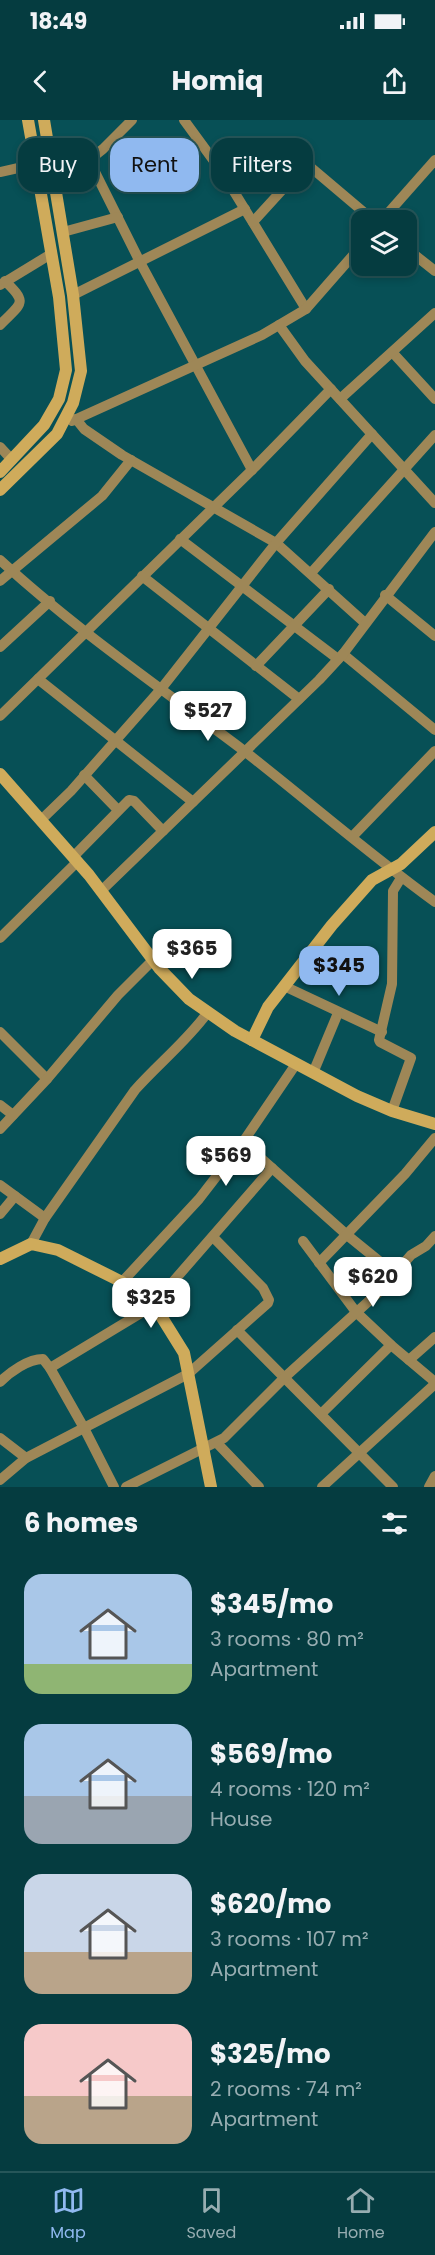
<!DOCTYPE html>
<meta charset="utf-8">
<style>
body{margin:0;font-family:Poppins,sans-serif;background:#13474b;color:#f1f3f6;height:100vh;display:flex;flex-direction:column;font-size:22px;white-space:nowrap}
*{box-sizing:border-box;margin:0}
p{font-size:20px;color:#97adb1}
.icon{flex:none;width:33px;height:33px;fill:none;stroke:currentColor;stroke-width:2;stroke-linecap:round;stroke-linejoin:round}
.map{position:relative;height:1367px;overflow:hidden}
.panel{display:flex;flex-direction:column;background:#053c40;flex:1}
.panel>*{flex:none}
.hud{position:absolute;left:18px;top:18px;width:399px;height:54px;display:flex;gap:12px}
.tools{position:absolute;left:351px;top:90px;display:grid;gap:12px}
.tools a{display:grid;place-items:center;width:66px;height:66px;border-radius:12px;background:#053c40;box-shadow:0 3px 9px #0003,0 0 0 2px #265659;font-size:30px}
.price{position:absolute;translate:-50% -51px;padding:0 14px;border-radius:12px;background:#fff;color:#222;font-size:20px;line-height:39px;filter:drop-shadow(0 2px 3px #0008)}
.price::after{content:'';position:absolute;left:50%;top:36px;width:18px;height:14px;margin-left:-9px;background:inherit;clip-path:polygon(0 0,100% 0,50% 100%)}
.price.selected{background:#90b9f0;color:#111}
ul{padding:0;list-style:none}
li{display:flex;align-items:center;gap:18px;height:150px;padding:0 24px}
li span{display:grid;place-items:center;flex:none;width:168px;height:120px;border-radius:18px;color:#555}
li>.icon{margin-inline-start:auto}
span .icon{width:72px;height:72px;fill:#fffc;stroke-width:1}
li b{font-size:26px}
h2{display:flex;justify-content:space-between;align-items:center;height:72px;padding:0 24px;font-size:26px}
.chip{padding:0 21px;border-radius:18px;background:#053c40;box-shadow:0 3px 9px #0003,0 0 0 2px #265659;font-size:21px;line-height:54px}
.chip.selected{background:#90b9f0;color:#111}
.status{display:flex;justify-content:space-between;align-items:center;height:42px;padding:0 30px;background:#053c40;direction:ltr}
.status svg{height:16px;fill:currentColor}
header{display:flex;justify-content:space-between;align-items:center;height:78px;padding:0 24px;background:#053c40;font-size:27px;font-weight:700}
.tabs{display:flex;justify-content:space-around;align-items:center;height:84px;border-top:2px solid #265659;background:#053c40;font-size:16px;color:#97adb1}
.tabs a{display:grid;justify-items:center;gap:3px}
.tabs .selected{color:#90b9f0}
.map>svg:first-child{display:block}
.lines{fill:none;stroke-linecap:round;stroke-linejoin:round}
.street{stroke:#9e8757;stroke-width:10}
.secondary{stroke:#cfab5b;stroke-width:12}
</style>
<div class="status"><b>18:49</b><svg viewBox="0 0 49 12"><path d="M0 12V9h3v3zM5 12V6h3v6zM10 12V3h3v9zM15 12V0h3v12zM26 1h20v11H26zM47 4h2v5h-2z"/></svg></div>
<header><svg class="icon" aria-label="back" viewBox="0 0 24 24"><path d="M15 5l-7 7 7 7"/></svg>Homiq<svg class="icon" aria-label="share" viewBox="0 0 24 24"><path d="M12 15V3M7 8l5-5 5 5M5 13v7h14v-7"/></svg></header>
<div class="map">
<svg width="435" height="1367" viewBox="0 0 435 1367">
<rect width="100%" height="100%" fill="#075056"/>
<g class="lines">
<g class="street">
<polyline points="184,0 222,52 306,189"/>
<polyline points="89,40 140,142 252,350"/>
<polyline points="0,52 36,44"/>
<polyline points="54,58 74,52 103,29 132,0"/>
<polyline points="382,100 435,40"/>
<polyline points="253,102 304,46 308,45 373,100"/>
<polyline points="63,112 118,97"/>
<polyline points="406,128 435,151"/>
<polyline points="0,165 51,134"/>
<polyline points="73,175 245,89"/>
<path d="M0,205C21,183 29,184 5,161"/>
<polyline points="279,205 305,241 435,383"/>
<polyline points="393,233 435,279"/>
<polyline points="340,279 435,193"/>
<polyline points="76,299 84,309 122,335 276,423 365,503"/>
<polyline points="72,301 262,215 306,189 362,125"/>
<polyline points="0,327 12,340"/>
<polyline points="180,419 338,539"/>
<path d="M0,440C75,509 161,568 243,630C307,680 369,734 435,782"/>
<polyline points="311,453 435,315"/>
<polyline points="142,456 299,579"/>
<polyline points="0,461 102,376 131,340"/>
<polyline points="385,475 435,516"/>
<polyline points="0,527 50,481"/>
<polyline points="343,534 435,610"/>
<polyline points="256,546 329,469"/>
<polyline points="38,559 193,682"/>
<polyline points="0,596 255,347 331,269"/>
<polyline points="84,655 118,690"/>
<polyline points="41,700 71,671 161,569 276,423 372,314"/>
<polyline points="352,717 435,631"/>
<polyline points="73,737 129,680 134,681 163,711"/>
<polyline points="101,771 319,560 343,534 435,412"/>
<polyline points="0,818 77,742"/>
<polyline points="284,866 382,912"/>
<polyline points="0,912 47,959"/>
<polyline points="313,953 338,893"/>
<polyline points="0,985 13,995"/>
<polyline points="392,991 411,938 380,922 379,920 392,864 393,771 401,758"/>
<polyline points="0,1009 47,959 118,875 153,840"/>
<polyline points="243,1022 347,1115 395,1154"/>
<polyline points="0,1065 45,1098"/>
<polyline points="0,1094 15,1076"/>
<polyline points="303,1121 356,1192 391,1225 435,1262"/>
<path d="M31,1124L45,1098L135,970C159,943 187,921 208,892"/>
<polyline points="319,1143 405,1054 435,1018"/>
<polyline points="122,1162 199,1079 243,1022 296,944"/>
<polyline points="237,1210 393,1367"/>
<polyline points="409,1240 435,1217"/>
<polyline points="50,1248 151,1187 272,1048"/>
<path d="M0,1262C10,1252 28,1239 43,1239L50,1248L84,1308L114,1367"/>
<polyline points="321,1294 391,1225"/>
<polyline points="0,1318 26,1338"/>
<polyline points="217,1323 259,1367"/>
<polyline points="0,1360 26,1338 188,1254 268,1183 269,1180 263,1168 213,1117"/>
<polyline points="126,1367 224,1318 285,1257 380,1171 411,1135 426,1126 435,1116"/>
<polyline points="322,1367 435,1264"/>
<polyline points="429,1367 435,1356"/>
</g>
<g class="secondary">
<polyline points="0,352 44,305 59,279 66,250 59,177 28,0"/>
<polyline points="0,370 57,314 73,283 81,251 73,175 44,0"/>
<polyline points="0,654 89,755 159,848 189,879 235,911 357,976 392,991 435,1004"/>
<polyline points="252,920 268,887 332,805 372,760 401,744 435,712"/>
<polyline points="0,1139 31,1124 58,1130 122,1162 161,1196 184,1233 211,1367"/>
</g>
</g>
</svg>
<div class="tools">
<a><svg class="icon" aria-label="layers" viewBox="0 0 24 24"><path d="M12 4l9 5-9 5-9-5zM3 14l9 5 9-5"/></svg></a>
</div>
<b class="price" style="left:208px;top:622px">$527</b>
<b class="price" style="left:192px;top:860px">$365</b>
<b class="price selected" style="left:339px;top:877px">$345</b>
<b class="price" style="left:226px;top:1067px">$569</b>
<b class="price" style="left:373px;top:1188px">$620</b>
<b class="price" style="left:151px;top:1209px">$325</b>
<div class="hud">
<a class="chip">Buy</a>
<a class="chip selected">Rent</a>
<a class="chip">Filters</a>
</div>
</div>
<section class="panel">
<h2>6 homes<svg class="icon" aria-label="filters" viewBox="0 0 24 24"><path d="M4 7h16M4 17h16"/><circle cx="9" cy="7" r="2"/><circle cx="15" cy="17" r="2"/></svg></h2>
<ul>
<li><span style="background:linear-gradient(#a9c7e8 75%,#8fb573 0)"><svg class="icon" aria-label="home" viewBox="0 0 24 24"><path d="M3 11l9-7 9 7M6 9v11h12V9"/></svg></span><div><b>$345/mo</b><p>3 rooms · 80 m²</p><p>Apartment</p></div></li>
<li><span style="background:linear-gradient(#a9c7e8 60%,#9aa5b1 0)"><svg class="icon" aria-label="home" viewBox="0 0 24 24"><path d="M3 11l9-7 9 7M6 9v11h12V9"/></svg></span><div><b>$569/mo</b><p>4 rooms · 120 m²</p><p>House</p></div></li>
<li><span style="background:linear-gradient(#c9d6e8 65%,#b9a48a 0)"><svg class="icon" aria-label="home" viewBox="0 0 24 24"><path d="M3 11l9-7 9 7M6 9v11h12V9"/></svg></span><div><b>$620/mo</b><p>3 rooms · 107 m²</p><p>Apartment</p></div></li>
<li><span style="background:linear-gradient(#f6c9c9 60%,#b9a48a 0)"><svg class="icon" aria-label="home" viewBox="0 0 24 24"><path d="M3 11l9-7 9 7M6 9v11h12V9"/></svg></span><div><b>$325/mo</b><p>2 rooms · 74 m²</p><p>Apartment</p></div></li>
</ul>
</section>
<nav class="tabs">
<a class="selected"><svg class="icon" aria-label="map" viewBox="0 0 24 24"><path d="M3 6l6-2 6 2 6-2v14l-6 2-6-2-6 2zM9 4v14M15 6v14"/></svg>Map</a>
<a><svg class="icon" aria-label="saved" viewBox="0 0 24 24"><path d="M7 4h10v16l-5-4-5 4z"/></svg>Saved</a>
<a><svg class="icon" aria-label="home" viewBox="0 0 24 24"><path d="M3 11l9-7 9 7M6 9v11h12V9"/></svg>Home</a>
</nav>
